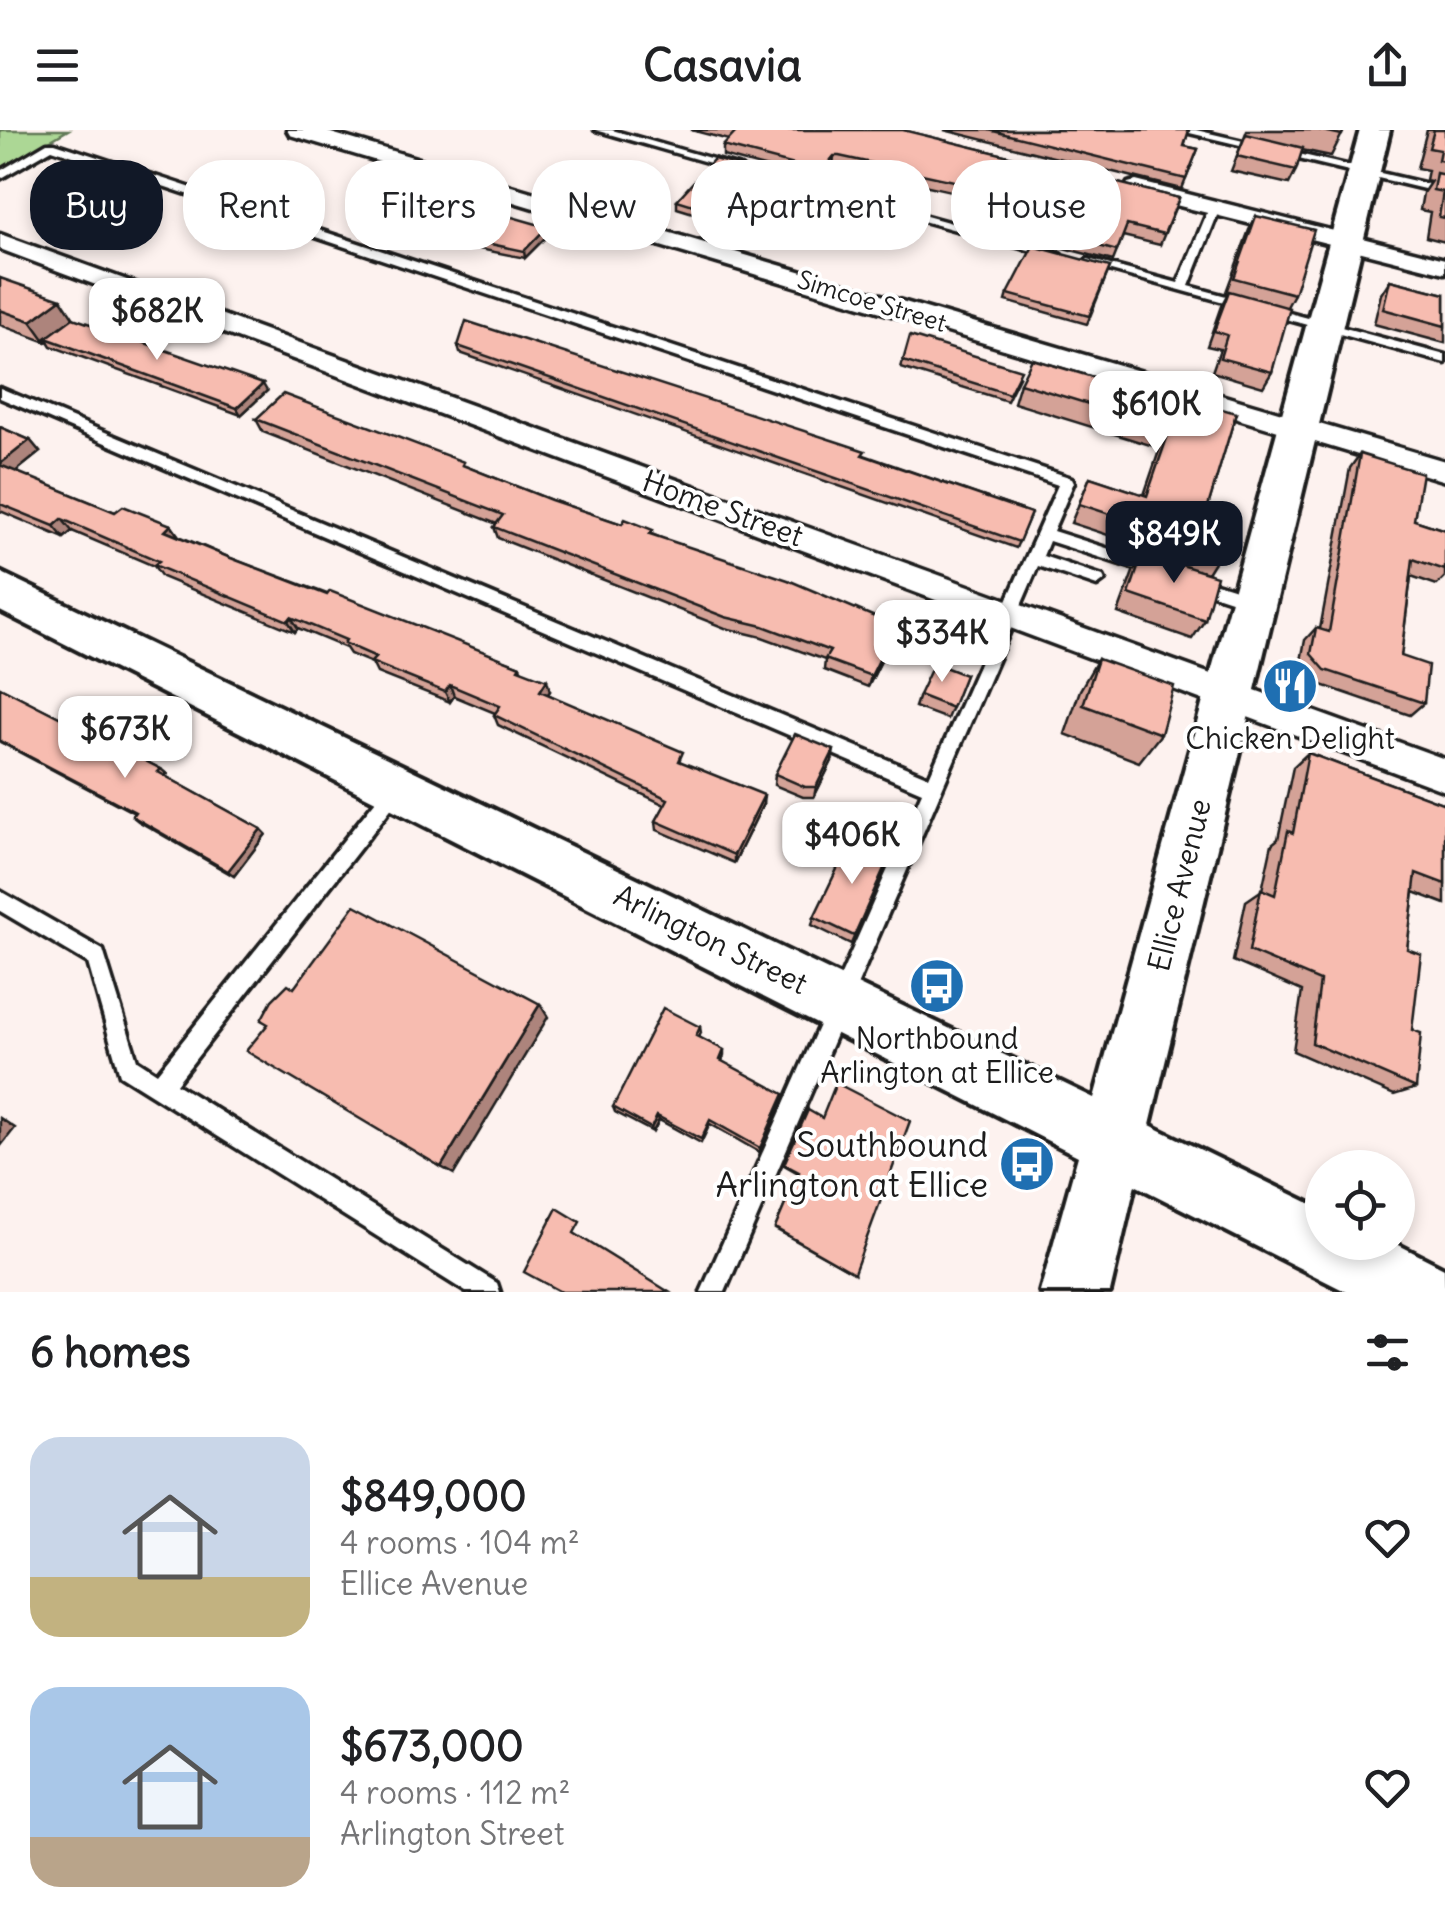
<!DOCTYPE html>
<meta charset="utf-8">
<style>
body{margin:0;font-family:Delius,sans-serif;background:#f2f2f2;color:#202124;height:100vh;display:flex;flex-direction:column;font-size:38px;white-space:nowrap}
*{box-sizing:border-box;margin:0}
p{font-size:32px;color:#757577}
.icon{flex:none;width:55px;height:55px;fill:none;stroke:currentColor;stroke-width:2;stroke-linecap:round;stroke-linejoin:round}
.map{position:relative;height:1162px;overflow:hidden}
.drawer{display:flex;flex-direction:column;background:#fff;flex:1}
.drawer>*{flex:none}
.guide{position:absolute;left:30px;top:30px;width:1385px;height:90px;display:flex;gap:20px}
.tools{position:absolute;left:1305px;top:1020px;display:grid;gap:20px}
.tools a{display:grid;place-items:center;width:110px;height:110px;border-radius:50%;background:#fff;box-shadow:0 5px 15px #0003;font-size:50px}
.price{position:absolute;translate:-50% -85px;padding:0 22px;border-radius:20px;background:#fff;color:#222;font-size:32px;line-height:65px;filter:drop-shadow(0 2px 5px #0008)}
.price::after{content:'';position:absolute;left:50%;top:60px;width:30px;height:22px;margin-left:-15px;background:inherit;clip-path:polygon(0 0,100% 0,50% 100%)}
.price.active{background:#111827;color:#fff}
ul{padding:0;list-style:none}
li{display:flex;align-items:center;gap:30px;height:250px;padding:0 30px}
li span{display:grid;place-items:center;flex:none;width:280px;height:200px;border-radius:30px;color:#555}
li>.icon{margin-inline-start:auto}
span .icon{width:120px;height:120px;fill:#fffc;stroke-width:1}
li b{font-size:42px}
h2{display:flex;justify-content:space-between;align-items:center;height:120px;padding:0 30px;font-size:42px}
.tag{padding:0 35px;border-radius:40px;background:#fff;box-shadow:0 5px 15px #0003;font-size:35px;line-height:90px}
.tag.active{background:#111827;color:#fff}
header{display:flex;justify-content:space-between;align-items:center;height:130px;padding:0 30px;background:#fff;font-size:45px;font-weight:700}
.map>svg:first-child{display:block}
.green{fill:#acd795;stroke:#647a58;stroke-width:2.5}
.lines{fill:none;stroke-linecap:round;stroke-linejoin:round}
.lane-casing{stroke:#1c1c1c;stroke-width:7}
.street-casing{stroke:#1c1c1c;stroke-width:7}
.secondary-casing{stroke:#1c1c1c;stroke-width:8}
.lane{fill:#fff;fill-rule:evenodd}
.street{fill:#fff;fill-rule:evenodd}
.secondary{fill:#fff;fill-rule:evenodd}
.wall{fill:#d4a297;stroke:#1c1c1c;stroke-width:2.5}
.shaded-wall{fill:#ad847b;stroke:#1c1c1c;stroke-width:2.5}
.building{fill:#f7bcb0;stroke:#1c1c1c;stroke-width:2.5}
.labels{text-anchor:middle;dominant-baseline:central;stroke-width:8;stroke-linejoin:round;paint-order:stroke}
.far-street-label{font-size:25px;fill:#1c1c1c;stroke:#fff}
.street-label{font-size:30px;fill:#1c1c1c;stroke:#fff}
.poi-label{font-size:30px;fill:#1c1c1c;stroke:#fff}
.near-poi-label{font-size:35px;fill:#1c1c1c;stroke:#fff;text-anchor:end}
</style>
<header><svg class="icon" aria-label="menu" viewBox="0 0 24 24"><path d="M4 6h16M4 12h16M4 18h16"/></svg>Casavia<svg class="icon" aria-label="share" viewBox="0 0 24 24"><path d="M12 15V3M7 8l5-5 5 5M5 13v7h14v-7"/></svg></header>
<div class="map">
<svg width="1445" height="1162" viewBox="0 0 1445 1162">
<rect width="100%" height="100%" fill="#fdf2ef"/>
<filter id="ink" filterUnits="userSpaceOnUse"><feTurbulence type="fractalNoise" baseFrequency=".01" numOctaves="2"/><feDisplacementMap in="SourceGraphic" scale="20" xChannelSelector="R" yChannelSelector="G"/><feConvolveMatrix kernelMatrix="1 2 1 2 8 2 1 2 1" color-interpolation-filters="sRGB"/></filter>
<g filter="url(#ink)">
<polygon class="green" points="0,0 68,0 0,40"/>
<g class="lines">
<g class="lane-casing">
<g id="lane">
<polygon points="595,0 612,0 741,37 731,39"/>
<polygon points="1177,0 1196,0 1445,58 1445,64"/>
<polygon points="47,13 55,13 1072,348 1074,352 1053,401 1163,436 1165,440 1157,446 1049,411 1043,426 1103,446 1105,450 1097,456 1038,436 725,1162 701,1162 922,662 0,268 0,258 929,647 1058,355 52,19 0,49 0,41"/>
<polygon points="785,49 793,49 1060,123 1050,126 785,53"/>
<polygon points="1210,76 1220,78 1189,156 1445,225 1445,233 1082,133 1088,129 1178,153"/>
<polygon points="1191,445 1258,466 1260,471 1252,477 1185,455 1183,451"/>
<polygon points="398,648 404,650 407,656 404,662 176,954 497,1153 500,1162 466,1162 120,945 88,833 0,781 0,761 103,820 137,930 157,943 392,650"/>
</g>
</g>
<g class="street-casing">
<g id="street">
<polygon points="287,0 321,0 1445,331 1445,351 290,5"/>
<polygon points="1136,51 1445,129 1445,143 1128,63 1125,58 1128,53"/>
<polygon points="0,104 1445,629 1445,661 0,119"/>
</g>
</g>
<g class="secondary-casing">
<polygon id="secondary" points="1360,0 1390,0 1150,995 1322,1079 1322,1112 1393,1112 1444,1138 1445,1162 1347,1162 1135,1055 1110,1162 1040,1162 1078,1026 0,481 0,442 1094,968"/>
</g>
<use href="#lane" class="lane"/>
<use href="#street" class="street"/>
<use href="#secondary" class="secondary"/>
</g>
<g class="wall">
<polygon points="691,0 903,0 1179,68 1160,115 1123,106 1113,131 1037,111 1040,100 1050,83 838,36 833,37 820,52 723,26 723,16 729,10"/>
<polygon points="944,0 1189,0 1184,16 1198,19 1182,59"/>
<polygon points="1247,0 1344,0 1331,26 1302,20 1296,40 1289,54 1231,41"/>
<polygon points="1427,0 1445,0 1445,112 1426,107 1430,82 1420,80 1423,63 1431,51 1426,50 1428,40 1417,38"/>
<polygon points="812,56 812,63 777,109 677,78 677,70"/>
<polygon points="1256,86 1294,164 1287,177 1272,242 1263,257 1212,242 1220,219 1207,216 1221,176 1228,163 1226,162 1249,100"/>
<polygon points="549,104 525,128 464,116 462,108"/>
<polygon points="1110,137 1087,194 1006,171 1008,164"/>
<polygon points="0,148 74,189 267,261 241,285 51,216 48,211 46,212 0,195"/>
<polygon points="1390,150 1445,164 1445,213 1374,194 1381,164"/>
<polygon points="458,216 864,325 1031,383 1016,418 460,223"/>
<polygon points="903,231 1019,247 1007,271 901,238"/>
<polygon points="1020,253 1236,283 1206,383 1217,427 1207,443 1205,490 1192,509 1118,483 1133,442 1142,425 1139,424 1142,416 1071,393 1090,347 1144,365 1160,318 1014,273"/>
<polygon points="256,289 465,336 551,370 654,405 893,507 868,557 824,540 825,530 762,507 725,498 498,408 494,397 497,394 263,302"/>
<polygon points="0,297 30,310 40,322 15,342 115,382 171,395 179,406 228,427 520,536 521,540 550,561 548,564 763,674 734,733 657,700 656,691 665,675 498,595 494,585 495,583 454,566 450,572 377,543 372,533 350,524 346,518 298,498 295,502 162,447 154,436 72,401 64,408 0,381"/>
<polygon points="1360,324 1414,390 1445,400 1445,447 1437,455 1411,446 1401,526 1424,573 1410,585 1313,552 1300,536 1305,510 1316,498 1320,499 1350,338"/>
<polygon points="1098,529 1161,604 1139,632 1065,604 1080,560"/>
<polygon points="965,545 947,589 915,577 919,565"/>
<polygon points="0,557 161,639 167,644 165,646 261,699 266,704 234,746 138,691 132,686 134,683 0,612"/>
<polygon points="1308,623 1445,674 1445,774 1414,762 1407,819 1416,958 1394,965 1293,921 1302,861 1233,831 1246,771 1262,760 1272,714 1278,709 1293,637"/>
<polygon points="832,631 814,667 803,667 774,655 775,644"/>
<polygon points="890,725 851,814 812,795 814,787"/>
<polygon points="700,897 701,903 699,907 724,920 724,926 722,931 782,969 759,1022 710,994 701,1013 659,990 653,1002 615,982 613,977"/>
<polygon points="808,980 854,1143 775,1099 798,1043 784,1035"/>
</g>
<g class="shaded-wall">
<polygon points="834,26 833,37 820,52 821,42"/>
<polygon points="812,56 812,63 777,109 777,101"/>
<polygon points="547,97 549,104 525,128 524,121"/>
<polygon points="61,169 75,190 46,208 48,211 46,212 31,191"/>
<polygon points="263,254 267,261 241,285 237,278"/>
<polygon points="30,310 40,322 9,347 0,336 0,334"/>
<polygon points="62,389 72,401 64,408 54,396"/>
<polygon points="171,395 179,407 165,401"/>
<polygon points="291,487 298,498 295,502 288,491"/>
<polygon points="896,496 893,507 868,557 871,546"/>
<polygon points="547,550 550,561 543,571 540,561"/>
<polygon points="450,555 454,566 450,572 445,562"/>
<polygon points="834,620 832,631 814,667 816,657"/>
<polygon points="764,665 763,674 734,733 734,725"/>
<polygon points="261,699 266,704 234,746 228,741"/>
<polygon points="540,874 548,887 454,1044 441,1037"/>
<polygon points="657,986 659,990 653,1002 651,998"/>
<polygon points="0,988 15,998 0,1017"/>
</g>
<g class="building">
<polygon points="733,0 903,0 1179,68 1164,104 1127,95 1117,121 1040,100 1055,73 839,26 834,26 821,42 723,16 737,1"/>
<polygon points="989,0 1189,0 1184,16 1198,19 1186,49"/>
<polygon points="1319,0 1344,0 1342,5"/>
<polygon points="1434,0 1445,0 1445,31 1438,30 1440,20 1429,18"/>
<polygon points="1246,4 1303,18 1296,40 1237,26"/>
<polygon points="714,29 812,56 777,101 677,70"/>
<polygon points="1436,43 1445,45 1445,88 1439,87 1443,62 1433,60"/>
<polygon points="491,81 547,97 524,121 462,108"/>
<polygon points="1256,86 1314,100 1294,164 1234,148"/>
<polygon points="1033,116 1110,137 1089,186 1008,164"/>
<polygon points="0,148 61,169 31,191 0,180"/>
<polygon points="1390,150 1445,164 1445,196 1383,179"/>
<polygon points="1229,161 1290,178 1272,242 1220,228 1227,205 1214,201"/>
<polygon points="73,188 263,254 237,278 46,208"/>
<polygon points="466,191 838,312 865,321 862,325 1031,383 1019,412 458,216"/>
<polygon points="910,206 1021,240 1009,264 903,231"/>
<polygon points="1032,229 1106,251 1109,246 1236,283 1206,383 1228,391 1217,427 1149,406 1152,398 1079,374 1090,347 1147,366 1170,299 1020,253"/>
<polygon points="283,264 464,332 462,335 551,370 622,394 625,389 653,400 650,404 788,450 896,496 871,546 825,529 830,521 763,496 725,487 494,397 503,385 256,289"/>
<polygon points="0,297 30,310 0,334"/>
<polygon points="1360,324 1422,343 1414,390 1445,400 1445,440 1413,429 1401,526 1428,535 1424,573 1325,540 1311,524 1316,498 1329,502"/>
<polygon points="0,335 115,382 123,376 171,395 165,401 228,427 327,465 330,461 520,536 518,539 547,550 540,561 683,622 679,631 764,665 734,725 656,691 668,669 494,585 500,576 450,555 445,562 371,532 376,527 344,513 346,510 291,487 288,491 154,435 159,431 62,389 54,396 0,374"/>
<polygon points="1143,423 1217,446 1205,490 1129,464"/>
<polygon points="1098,529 1174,556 1161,604 1083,575"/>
<polygon points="934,533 965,545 952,578 919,565"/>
<polygon points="0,557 161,639 158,642 261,699 228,741 132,686 135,682 0,611"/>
<polygon points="795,604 834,620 816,657 805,657 775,644"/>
<polygon points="1308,623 1445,674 1445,754 1416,743 1407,819 1421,824 1412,900 1421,903 1416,958 1312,913 1320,851 1249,821 1261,759 1275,765 1288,701 1293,703"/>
<polygon points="852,708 890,725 854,806 814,787"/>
<polygon points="355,775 540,874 441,1037 246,921 268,894 261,890 272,870 288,854 294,858"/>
<polygon points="663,878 700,897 696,906 724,920 720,930 784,964 760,1018 710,990 701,1009 657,986 651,998 613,977"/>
<polygon points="836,953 910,991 854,1143 775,1098 799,1042 784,1034 808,980 822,988"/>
<polygon points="557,1078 580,1092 574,1103 669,1162 561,1162 524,1142"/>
</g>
</g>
<defs>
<g id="restaurant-disc" transform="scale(2.875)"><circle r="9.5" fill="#1f6fb2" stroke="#fff"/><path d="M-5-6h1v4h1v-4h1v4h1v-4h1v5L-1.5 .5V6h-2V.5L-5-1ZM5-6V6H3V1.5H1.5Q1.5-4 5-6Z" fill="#fff"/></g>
<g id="bus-disc" transform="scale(2.875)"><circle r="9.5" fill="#1f6fb2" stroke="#fff"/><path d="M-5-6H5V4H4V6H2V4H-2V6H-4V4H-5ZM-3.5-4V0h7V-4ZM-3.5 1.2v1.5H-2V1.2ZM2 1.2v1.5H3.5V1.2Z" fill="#fff"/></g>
</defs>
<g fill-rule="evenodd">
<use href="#restaurant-disc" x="1290" y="556"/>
<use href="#bus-disc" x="937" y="856"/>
<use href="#bus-disc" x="1027" y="1034"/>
</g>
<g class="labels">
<g class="far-street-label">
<text transform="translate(872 171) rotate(17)">Simcoe Street</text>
</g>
<g class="street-label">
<text transform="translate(723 378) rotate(20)">Home Street</text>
<text transform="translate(1179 755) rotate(-76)">Ellice Avenue</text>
<text transform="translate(711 809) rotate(26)">Arlington Street</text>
</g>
<g class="poi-label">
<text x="1290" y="608">Chicken Delight</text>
<text x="937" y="908">Northbound<tspan x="937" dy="34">Arlington at Ellice</tspan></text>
</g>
<g class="near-poi-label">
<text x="988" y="1014">Southbound<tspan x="988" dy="40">Arlington at Ellice</tspan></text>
</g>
</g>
</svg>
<div class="tools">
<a><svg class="icon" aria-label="locate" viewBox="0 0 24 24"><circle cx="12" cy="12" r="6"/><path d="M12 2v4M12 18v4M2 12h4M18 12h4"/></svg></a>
</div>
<b class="price" style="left:157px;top:233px">$682K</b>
<b class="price" style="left:1156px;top:326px">$610K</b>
<b class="price active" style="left:1174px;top:456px">$849K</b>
<b class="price" style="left:942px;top:555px">$334K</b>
<b class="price" style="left:125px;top:651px">$673K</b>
<b class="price" style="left:852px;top:757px">$406K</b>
<div class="guide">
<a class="tag active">Buy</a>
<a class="tag">Rent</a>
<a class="tag">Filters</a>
<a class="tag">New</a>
<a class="tag">Apartment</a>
<a class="tag">House</a>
</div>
</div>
<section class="drawer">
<h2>6 homes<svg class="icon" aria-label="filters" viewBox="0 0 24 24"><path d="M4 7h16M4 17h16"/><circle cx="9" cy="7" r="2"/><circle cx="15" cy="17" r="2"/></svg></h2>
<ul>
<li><span style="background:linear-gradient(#c9d6e8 70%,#c2b280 0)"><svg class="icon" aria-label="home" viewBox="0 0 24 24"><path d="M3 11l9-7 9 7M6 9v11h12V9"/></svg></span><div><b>$849,000</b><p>4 rooms · 104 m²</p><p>Ellice Avenue</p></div><svg class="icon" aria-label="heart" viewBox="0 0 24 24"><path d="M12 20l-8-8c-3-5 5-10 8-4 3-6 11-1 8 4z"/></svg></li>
<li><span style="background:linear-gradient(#a9c7e8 75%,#b9a48a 0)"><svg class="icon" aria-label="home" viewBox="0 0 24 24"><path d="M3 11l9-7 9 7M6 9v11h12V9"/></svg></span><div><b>$673,000</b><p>4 rooms · 112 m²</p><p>Arlington Street</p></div><svg class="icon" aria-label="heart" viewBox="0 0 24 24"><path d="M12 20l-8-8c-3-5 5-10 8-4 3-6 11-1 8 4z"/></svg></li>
</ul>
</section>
